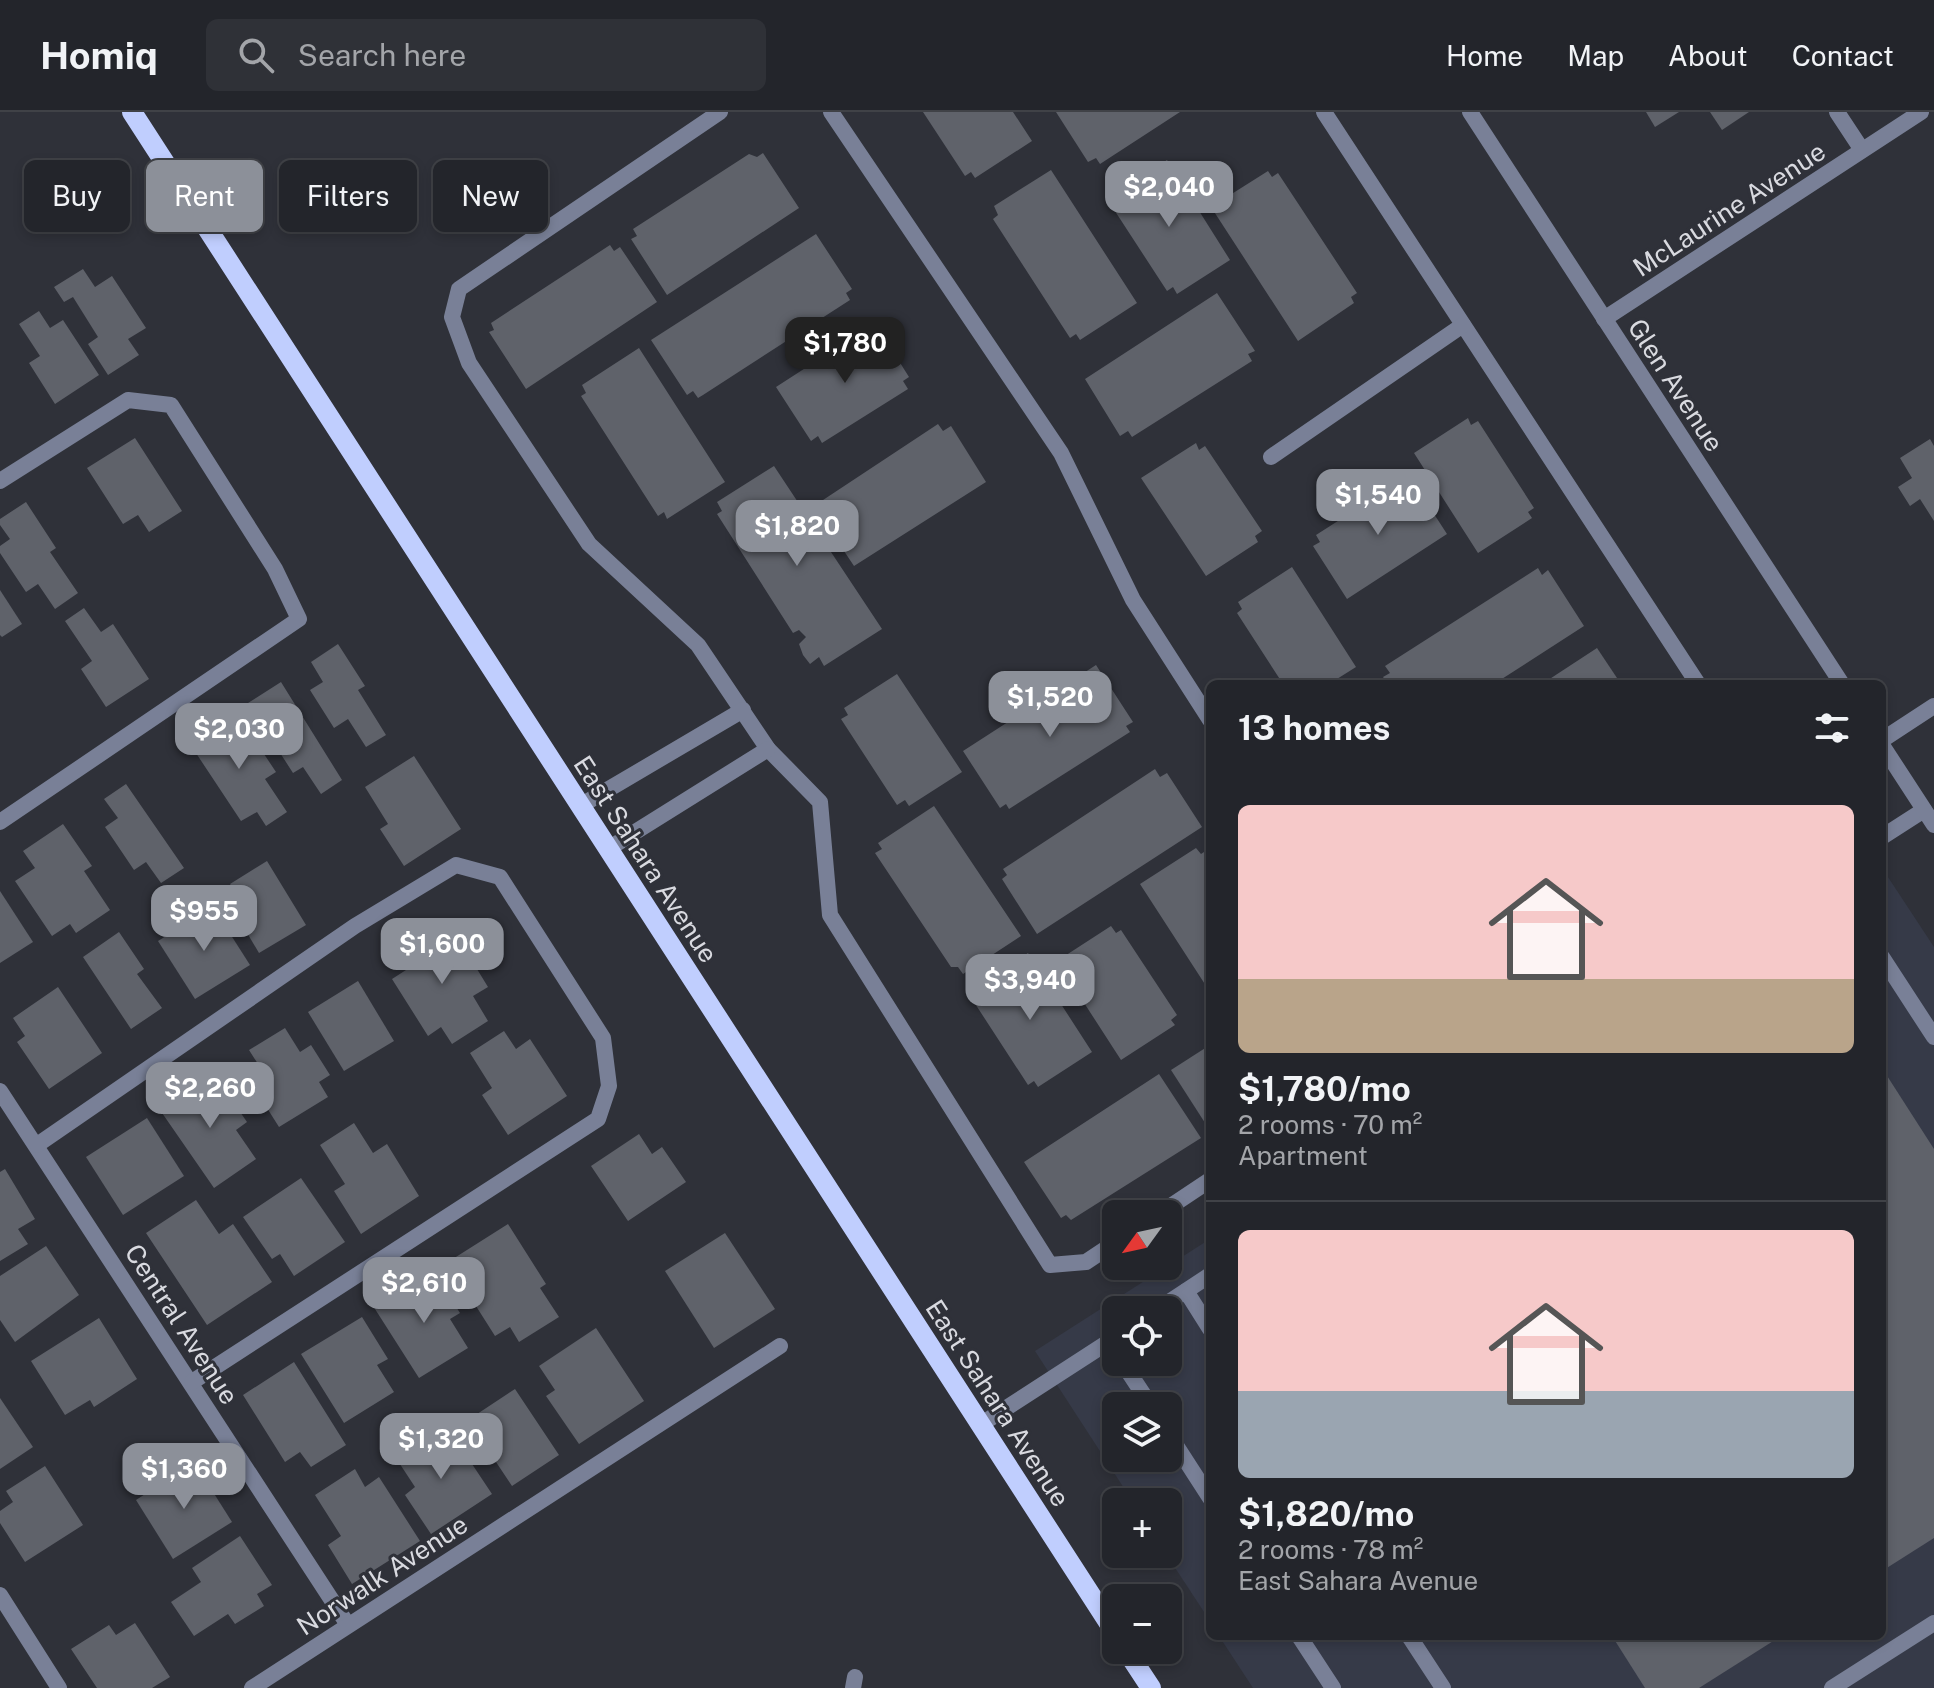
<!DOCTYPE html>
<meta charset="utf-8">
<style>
body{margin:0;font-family:"Public Sans",sans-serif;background:#2f3137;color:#f1f3f6;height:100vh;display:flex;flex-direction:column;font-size:30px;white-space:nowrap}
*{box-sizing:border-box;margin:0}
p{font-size:26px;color:#a3a5a9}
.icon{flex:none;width:44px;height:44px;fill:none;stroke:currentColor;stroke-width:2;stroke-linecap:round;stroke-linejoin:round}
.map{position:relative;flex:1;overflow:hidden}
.sheet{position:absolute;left:1206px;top:568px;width:680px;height:960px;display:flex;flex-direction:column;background:#23252b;border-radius:12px;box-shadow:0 4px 12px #0003,0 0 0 2px #404247}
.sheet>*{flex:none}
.top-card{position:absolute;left:24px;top:48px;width:760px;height:72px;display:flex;gap:16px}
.needle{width:52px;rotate:237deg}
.controls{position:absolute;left:1102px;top:1088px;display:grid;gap:16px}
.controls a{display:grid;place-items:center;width:80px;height:80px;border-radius:12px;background:#23252b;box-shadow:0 4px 12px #0003,0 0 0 2px #404247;font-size:40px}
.price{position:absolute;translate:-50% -68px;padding:0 18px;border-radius:16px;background:#8c9099;color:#fff;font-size:26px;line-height:52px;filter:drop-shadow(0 2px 4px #0008)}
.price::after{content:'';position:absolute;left:50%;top:48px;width:24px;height:18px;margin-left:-12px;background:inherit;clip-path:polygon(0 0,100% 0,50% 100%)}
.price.current{background:#222;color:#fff}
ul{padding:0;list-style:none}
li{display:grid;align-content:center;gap:16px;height:424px;padding:0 32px}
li+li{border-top:2px solid #404247}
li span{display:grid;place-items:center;height:248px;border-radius:12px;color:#555}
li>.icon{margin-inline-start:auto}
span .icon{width:144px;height:144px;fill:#fffc;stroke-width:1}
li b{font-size:34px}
h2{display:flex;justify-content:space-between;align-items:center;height:96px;padding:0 32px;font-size:34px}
.tag{padding:0 28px;border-radius:12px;background:#23252b;box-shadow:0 4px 12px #0003,0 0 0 2px #404247;font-size:28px;line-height:72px}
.tag.current{background:#8c9099;color:#fff}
header{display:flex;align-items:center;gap:48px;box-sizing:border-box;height:112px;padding:0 40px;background:#23252b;border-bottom:2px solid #404247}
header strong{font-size:38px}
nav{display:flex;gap:44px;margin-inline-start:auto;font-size:28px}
.search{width:560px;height:72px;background:#2f3137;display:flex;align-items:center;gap:20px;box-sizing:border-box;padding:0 28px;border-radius:12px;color:#a3a5a9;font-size:30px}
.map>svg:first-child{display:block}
.built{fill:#363a48;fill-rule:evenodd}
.building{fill:#5f626a}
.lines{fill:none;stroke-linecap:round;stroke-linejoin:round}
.lane{stroke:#798097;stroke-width:16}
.street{stroke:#798097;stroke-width:16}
.primary{stroke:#c0cefe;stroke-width:20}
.labels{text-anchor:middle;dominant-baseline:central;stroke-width:6;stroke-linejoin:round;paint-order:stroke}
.street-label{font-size:26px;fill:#d9dae0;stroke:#2f3139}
</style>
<header>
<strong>Homiq</strong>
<div class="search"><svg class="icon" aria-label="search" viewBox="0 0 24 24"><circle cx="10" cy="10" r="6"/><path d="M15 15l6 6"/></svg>Search here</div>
<nav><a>Home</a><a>Map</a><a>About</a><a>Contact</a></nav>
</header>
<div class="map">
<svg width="1934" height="1576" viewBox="0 0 1934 1576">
<rect width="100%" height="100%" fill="#2f3139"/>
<g class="built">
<polygon points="1882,756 1934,835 1934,1576 1253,1576 1219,1524 1882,1524"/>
<path d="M1210,1127V1509L1166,1442L1168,1390H1133L1035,1239ZM1116,1198H1168V1250H1116ZM1116,1294H1168V1346H1116Z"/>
</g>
<g class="building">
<polygon points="923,0 1013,0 1032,29 975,66 971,60 965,64"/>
<polygon points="1056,0 1180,0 1100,52 1096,46 1088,50"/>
<polygon points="1646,0 1679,0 1655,15"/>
<polygon points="1710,0 1749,0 1722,18"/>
<polygon points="763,41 799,96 667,183 631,127 637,124 633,117 749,42 757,45"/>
<polygon points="1167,48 1230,148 1177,182 1173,175 1167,179 1111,93 1118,89 1114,82"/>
<polygon points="1051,58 1137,191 1080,228 1076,222 1070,226 993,107 998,103 994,94"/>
<polygon points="1268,59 1272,65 1278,61 1357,181 1351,185 1354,191 1298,229 1211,95"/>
<polygon points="816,122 852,177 846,181 850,188 703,283 698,286 693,279 687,283 651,228"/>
<polygon points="610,133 614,139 620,135 657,190 526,277 489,220 494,218 491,211"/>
<polygon points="83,157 95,175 112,164 146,216 128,227 139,243 108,263 88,232 98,225 73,185 64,190 54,175"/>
<polygon points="1217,181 1255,239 1248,242 1252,249 1132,325 1128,319 1120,324 1085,267"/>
<polygon points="39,199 50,216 63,208 99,263 55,292 29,251 40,244 19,212"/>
<polygon points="875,211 909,265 903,269 908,277 822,331 818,324 811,329 776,275"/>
<polygon points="639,236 725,370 667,407 664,400 658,404 581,284 586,281 582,273"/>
<polygon points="1468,306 1471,313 1478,309 1534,396 1528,400 1532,406 1478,441 1414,341"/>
<polygon points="938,312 943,319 951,314 986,370 854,454 818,400 824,396 820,390"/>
<polygon points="135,326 182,399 149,420 138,403 123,412 87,356"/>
<polygon points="1930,327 1934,334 1934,409 1920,387 1910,394 1898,375 1912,366 1900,346"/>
<polygon points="1196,331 1199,338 1205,334 1262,419 1255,424 1258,430 1206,464 1141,366"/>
<polygon points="774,354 882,517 824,554 819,545 810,552 803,543 799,532 806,525 799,518 793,521 717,402 722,399 717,390"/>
<polygon points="1402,368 1406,373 1412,368 1447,422 1347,487 1313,434 1320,430 1316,423"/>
<polygon points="26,390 56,436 50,440 78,481 55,497 38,472 26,480 0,441 0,434 10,427 0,413 0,407"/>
<polygon points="1292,455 1356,555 1329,572 1283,572 1237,501 1242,497 1238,490"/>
<polygon points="1538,456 1542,463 1548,458 1584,514 1494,572 1388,572 1383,565 1390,561 1385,554"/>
<polygon points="0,478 22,512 2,525 0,523"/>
<polygon points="84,496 101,520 113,512 149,567 106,595 81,557 92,549 65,509"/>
<polygon points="338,532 365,574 358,578 386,623 366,635 348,607 334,616 310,578 323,570 311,550"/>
<polygon points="1597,536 1621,572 1542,572"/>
<polygon points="1096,553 1133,610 1126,614 1130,620 1009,697 1006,692 1000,696 963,639"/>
<polygon points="897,562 962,660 909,694 905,688 897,693 841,607 848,603 844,596"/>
<polygon points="281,570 342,668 321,682 303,655 293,661 248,591"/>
<polygon points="224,605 237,625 248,618 276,660 265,667 287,700 266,714 257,700 241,709 188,629"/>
<polygon points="414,644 461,717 404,754 380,717 388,712 365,675"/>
<polygon points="1155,657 1160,665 1167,661 1202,715 1037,822 1002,767 1007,763 1003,757"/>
<polygon points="126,672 184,756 161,771 146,750 134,758 105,715 118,706 104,687"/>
<polygon points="934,694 1021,824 963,862 958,855 951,855 875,741 882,737 878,731"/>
<polygon points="63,712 92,754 84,759 110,798 76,821 70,812 52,824 15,769 35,756 23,739"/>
<polygon points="1196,736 1201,742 1207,738 1210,744 1210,880 1140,772"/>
<polygon points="267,749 306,813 259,841 237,804 247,798 230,772"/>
<polygon points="0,779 33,830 0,851"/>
<polygon points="213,795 250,853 195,887 158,829"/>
<polygon points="450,813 488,875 473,884 488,909 452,932 441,915 428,924 392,867 406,858 397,845"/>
<polygon points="1111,814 1116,821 1121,818 1177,903 1171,908 1175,913 1121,948 1057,849"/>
<polygon points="119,820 144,857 137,862 162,896 131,917 83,845"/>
<polygon points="1028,841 1092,940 1038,975 1034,969 1028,973 972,887 979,883 974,876"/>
<polygon points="358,869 394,929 344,959 308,900"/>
<polygon points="58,875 102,941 49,977 17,930 25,924 13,906"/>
<polygon points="285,916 300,940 311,933 330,963 319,970 328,985 279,1015 253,974 267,966 249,938"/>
<polygon points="504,919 516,937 530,927 567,984 508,1023 482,983 492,976 470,941"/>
<polygon points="1210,933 1210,1011 1207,1014 1171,958"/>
<polygon points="1882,956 1934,1037 1934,1426 1882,1459"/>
<polygon points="214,962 247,1010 236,1018 256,1047 214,1076 160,998"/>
<polygon points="1159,962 1201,1026 1071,1108 1066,1103 1061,1106 1024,1050"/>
<polygon points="147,1006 184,1064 123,1103 86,1045"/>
<polygon points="354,1011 373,1041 387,1032 419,1084 361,1122 334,1079 345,1072 320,1033"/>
<polygon points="639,1022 652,1042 662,1035 686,1070 628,1109 591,1054"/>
<polygon points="5,1057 35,1107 18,1117 28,1132 0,1149 0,1060"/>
<polygon points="301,1066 345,1130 294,1164 280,1142 272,1147 243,1105"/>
<polygon points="196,1088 219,1122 233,1112 272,1170 207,1213 146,1121"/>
<polygon points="508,1112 546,1172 540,1176 559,1205 519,1230 510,1215 495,1224 448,1150"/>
<polygon points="725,1121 775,1197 714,1236 665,1159"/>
<polygon points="46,1134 79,1183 15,1230 0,1208 0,1164"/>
<polygon points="434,1160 460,1201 450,1207 468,1236 419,1266 375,1197"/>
<polygon points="362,1205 388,1247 377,1253 394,1280 344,1311 301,1242"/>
<polygon points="99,1206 137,1267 94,1295 90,1288 65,1303 31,1249"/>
<polygon points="596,1216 644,1289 579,1332 546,1284 555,1278 539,1254"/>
<polygon points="294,1250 346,1333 311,1355 300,1340 285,1350 243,1283"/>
<polygon points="515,1277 559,1343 512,1374 494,1347 488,1350 462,1312"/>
<polygon points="0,1286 33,1335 0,1357"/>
<polygon points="430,1318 443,1336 456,1328 492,1382 431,1422 405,1383 415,1375 394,1343"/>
<polygon points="194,1350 232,1410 173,1447 136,1388"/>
<polygon points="45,1354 83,1413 25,1450 0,1411 0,1399 13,1390 6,1379"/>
<polygon points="355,1357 365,1375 379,1365 420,1429 352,1472 328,1433 341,1424 315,1383"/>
<polygon points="240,1424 272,1473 257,1482 264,1494 235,1512 228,1502 194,1524 171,1490 201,1470 192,1456"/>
<polygon points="135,1511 170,1565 152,1576 97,1576 71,1537 109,1513 116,1523"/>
<polygon points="1612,1524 1781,1524 1699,1576 1645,1576"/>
</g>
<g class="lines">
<g class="lane">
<polyline points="720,0 459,177 452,205 469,251 589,432 698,533 768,637 820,690 830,803 1050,1153 1086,1150 1116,1130"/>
<polyline points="831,0 1061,341 1133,488 1210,608"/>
<polyline points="1324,0 1698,572"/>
<polyline points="1837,0 1862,38"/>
<polyline points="1271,345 1463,213"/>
<polyline points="580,694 743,598"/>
<polyline points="1882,725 1924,698"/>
<polyline points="608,737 768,637"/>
<polyline points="1882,845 1934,925"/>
<polyline points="1159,1102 1210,1068"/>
<polyline points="1186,1179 1210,1217"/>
<polyline points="1157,1198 1210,1163"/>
<polyline points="1122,1250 1151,1294"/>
<polyline points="980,1313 1116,1225"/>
<polyline points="1168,1321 1210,1386"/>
<polyline points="1299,1524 1333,1576"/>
<polyline points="1409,1524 1443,1576"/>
<polyline points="853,1576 855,1565"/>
<polyline points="1832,1576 1934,1511"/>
</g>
<g class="street">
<polyline points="1470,0 1842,572"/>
<polyline points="1604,207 1921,0"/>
<polyline points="0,369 128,288 171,293 275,457 299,507 0,710"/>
<polyline points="1882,628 1934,594"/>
<polyline points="1882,633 1934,713"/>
<polyline points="0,979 348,1513"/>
<polyline points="37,1033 355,814 456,753 500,765 603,926 609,974 598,1007 192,1270"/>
<polyline points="0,1483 59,1576"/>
<polyline points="252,1576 780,1234"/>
</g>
<g class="primary">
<polyline points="132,0 1116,1522"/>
<polyline points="1126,1538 1151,1576"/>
</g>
</g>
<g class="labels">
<g class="street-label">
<text transform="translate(1729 97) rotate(-33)">McLaurine Avenue</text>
<text transform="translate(1676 273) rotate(57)">Glen Avenue</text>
<text transform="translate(646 747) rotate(57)">East Sahara Avenue</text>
<text transform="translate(182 1212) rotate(57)">Central Avenue</text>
<text transform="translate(998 1291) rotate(57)">East Sahara Avenue</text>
<text transform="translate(382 1463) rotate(-33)">Norwalk Avenue</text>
</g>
</g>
</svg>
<div class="controls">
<a><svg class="needle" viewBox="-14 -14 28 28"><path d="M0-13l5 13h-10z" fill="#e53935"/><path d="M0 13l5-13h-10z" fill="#a3a5a9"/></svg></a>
<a><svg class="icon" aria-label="locate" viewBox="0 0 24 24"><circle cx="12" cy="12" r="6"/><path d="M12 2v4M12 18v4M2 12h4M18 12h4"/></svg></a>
<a><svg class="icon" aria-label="layers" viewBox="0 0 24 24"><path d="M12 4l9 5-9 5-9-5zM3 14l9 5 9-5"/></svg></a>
<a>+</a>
<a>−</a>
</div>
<b class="price" style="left:1169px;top:117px">$2,040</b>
<b class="price current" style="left:845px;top:273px">$1,780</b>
<b class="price" style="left:1378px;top:425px">$1,540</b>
<b class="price" style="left:797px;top:456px">$1,820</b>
<b class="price" style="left:1050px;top:627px">$1,520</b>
<b class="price" style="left:239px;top:659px">$2,030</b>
<b class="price" style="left:204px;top:841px">$955</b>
<b class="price" style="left:442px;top:874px">$1,600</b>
<b class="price" style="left:1030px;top:910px">$3,940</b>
<b class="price" style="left:210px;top:1018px">$2,260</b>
<b class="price" style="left:424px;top:1213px">$2,610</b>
<b class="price" style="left:441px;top:1369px">$1,320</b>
<b class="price" style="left:184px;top:1399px">$1,360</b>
<div class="top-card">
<a class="tag">Buy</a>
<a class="tag current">Rent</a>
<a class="tag">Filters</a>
<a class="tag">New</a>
</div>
<section class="sheet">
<h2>13 homes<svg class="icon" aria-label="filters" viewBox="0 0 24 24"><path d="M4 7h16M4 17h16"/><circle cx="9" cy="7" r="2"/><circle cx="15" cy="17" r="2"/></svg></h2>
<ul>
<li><span style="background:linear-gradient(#f6c9c9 70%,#b9a48a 0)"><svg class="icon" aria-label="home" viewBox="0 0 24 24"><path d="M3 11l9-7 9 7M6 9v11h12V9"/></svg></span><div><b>$1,780/mo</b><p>2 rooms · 70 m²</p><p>Apartment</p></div></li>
<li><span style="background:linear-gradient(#f6c9c9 65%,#9aa5b1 0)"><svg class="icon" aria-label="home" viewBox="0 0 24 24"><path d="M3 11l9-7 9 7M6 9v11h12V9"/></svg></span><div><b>$1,820/mo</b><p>2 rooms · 78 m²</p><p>East Sahara Avenue</p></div></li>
</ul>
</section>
</div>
